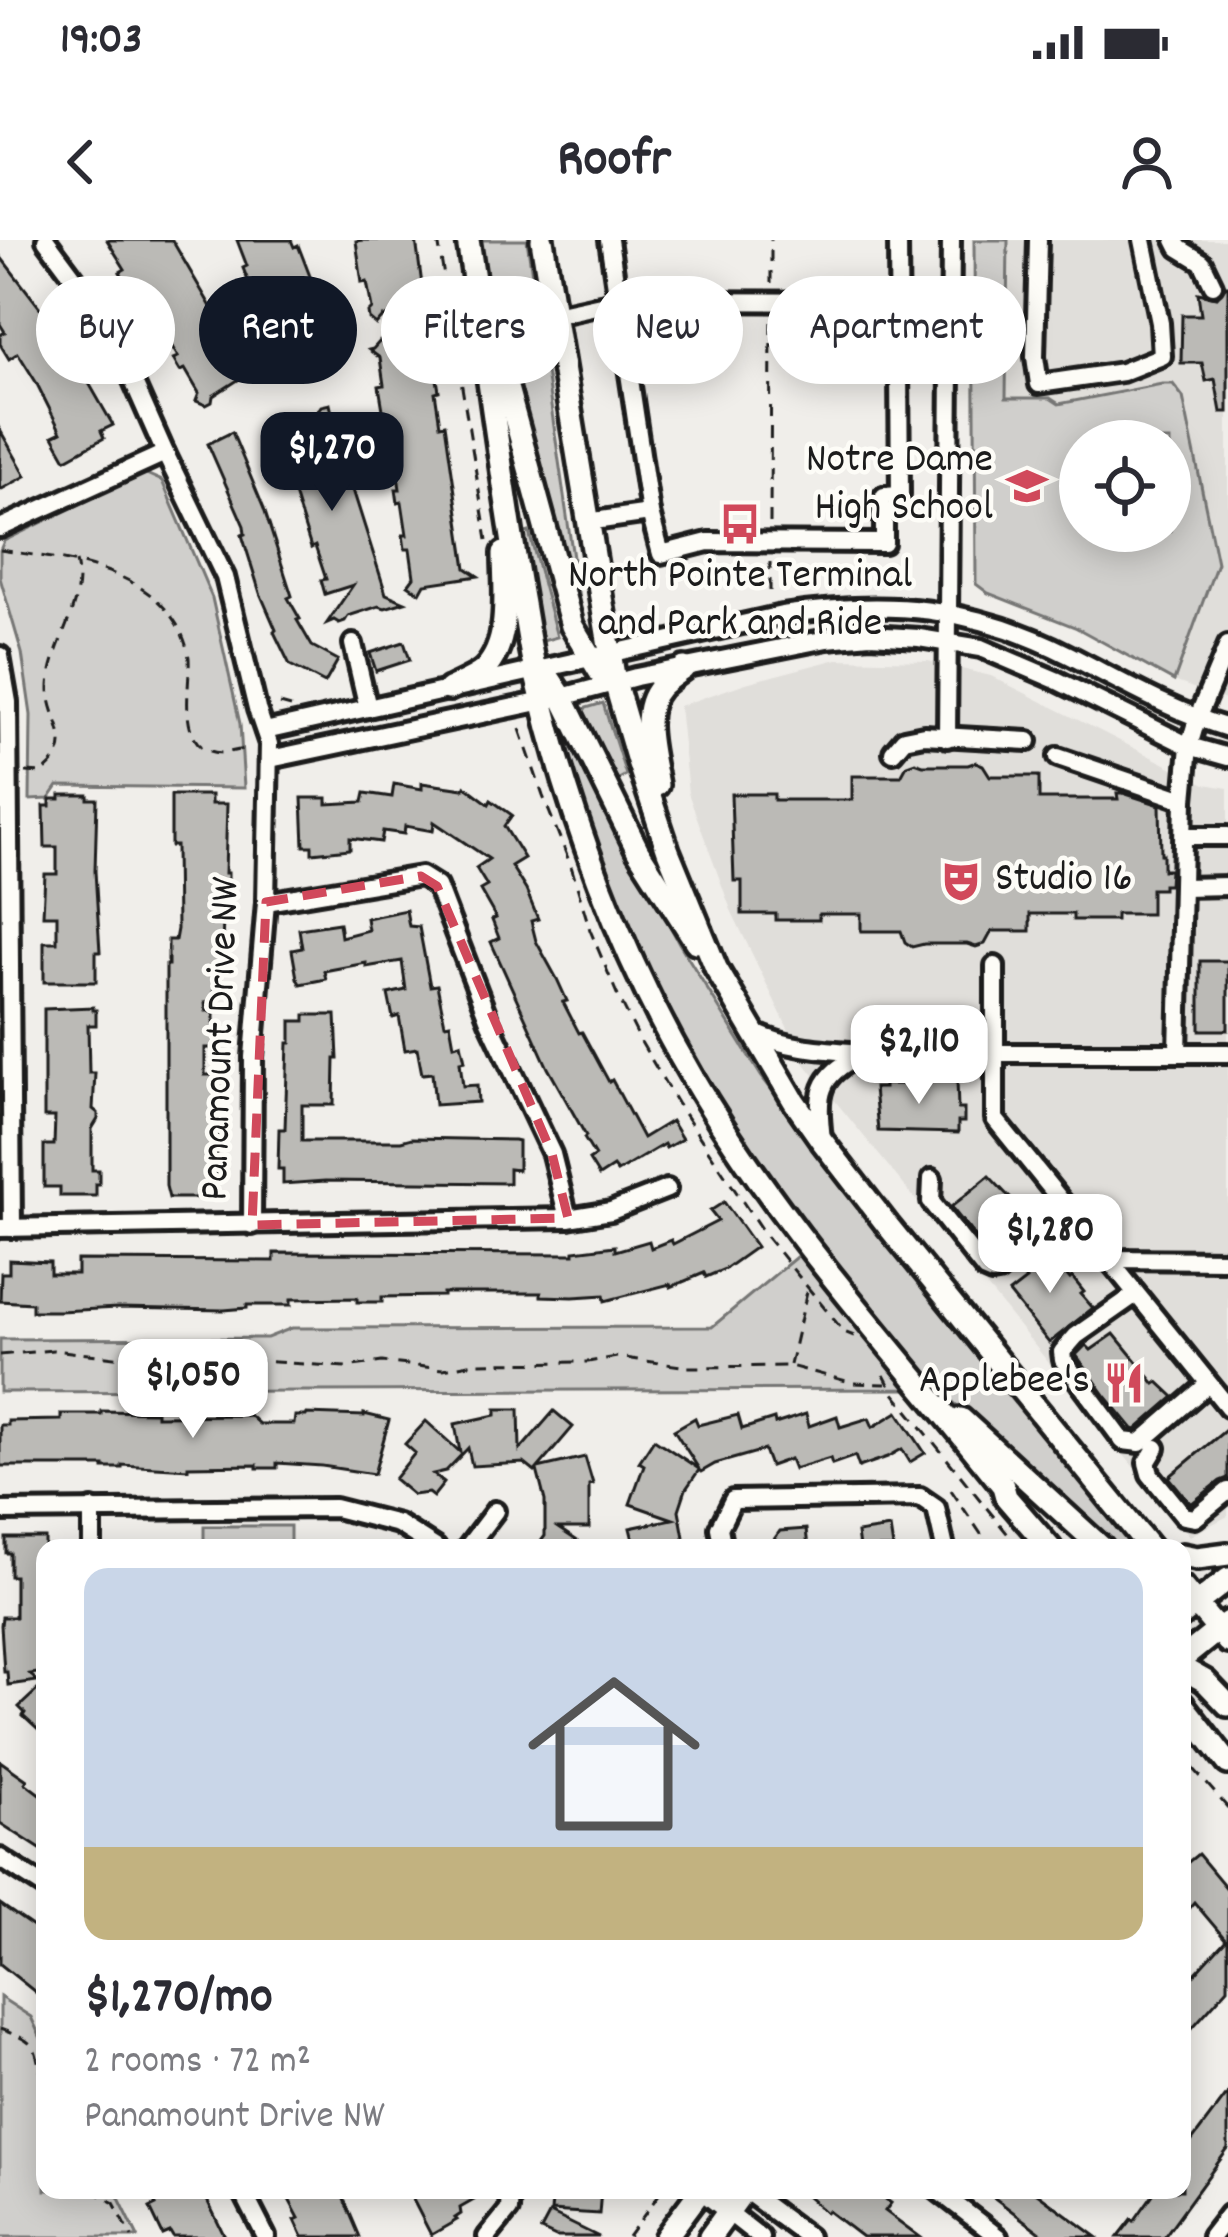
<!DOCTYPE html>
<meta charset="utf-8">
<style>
body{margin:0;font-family:Dekko,sans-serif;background:#f2f2f3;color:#2b2b33;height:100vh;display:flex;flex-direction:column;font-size:45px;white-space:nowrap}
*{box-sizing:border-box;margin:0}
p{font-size:39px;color:#7c7c81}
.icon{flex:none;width:66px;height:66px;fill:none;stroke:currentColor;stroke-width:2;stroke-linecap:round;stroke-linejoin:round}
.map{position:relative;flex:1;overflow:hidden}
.details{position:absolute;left:36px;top:1299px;width:1155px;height:660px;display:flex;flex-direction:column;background:#fff;border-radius:24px;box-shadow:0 6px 30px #0003}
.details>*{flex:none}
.top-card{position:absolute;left:36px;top:36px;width:1158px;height:108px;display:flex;gap:24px}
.fabs{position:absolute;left:1059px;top:180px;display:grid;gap:24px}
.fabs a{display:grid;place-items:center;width:132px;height:132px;border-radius:50%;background:#fff;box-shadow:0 6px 30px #0003;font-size:60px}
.price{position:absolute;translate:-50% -102px;padding:0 27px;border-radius:24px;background:#fff;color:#222;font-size:39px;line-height:78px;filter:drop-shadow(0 3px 6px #0008)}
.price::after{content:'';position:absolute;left:50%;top:72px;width:36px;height:27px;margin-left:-18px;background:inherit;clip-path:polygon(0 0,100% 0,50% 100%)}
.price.selected{background:#111827;color:#fff}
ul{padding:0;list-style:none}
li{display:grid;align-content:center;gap:24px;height:636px;padding:0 48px}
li+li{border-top:3px solid #e1e1e2}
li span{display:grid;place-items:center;height:372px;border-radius:24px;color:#555}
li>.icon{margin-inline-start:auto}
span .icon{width:216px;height:216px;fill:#fffc;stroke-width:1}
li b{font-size:51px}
.tag{padding:0 42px;border-radius:54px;background:#fff;box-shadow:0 6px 30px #0003;font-size:42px;line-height:108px}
.tag.selected{background:#111827;color:#fff}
.status{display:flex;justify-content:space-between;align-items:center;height:84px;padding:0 60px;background:#fff;direction:ltr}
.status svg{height:33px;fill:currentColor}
header{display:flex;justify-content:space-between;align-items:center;height:156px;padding:0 48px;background:#fff;font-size:54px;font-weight:700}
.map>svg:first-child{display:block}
.built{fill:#e0deda;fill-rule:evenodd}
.green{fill:#d0cfcc;stroke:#767674;stroke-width:3;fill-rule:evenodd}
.building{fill:#bbbab6;stroke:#1c1c1c;stroke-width:3}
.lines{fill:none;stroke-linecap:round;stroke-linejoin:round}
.minor-casing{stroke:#1c1c1c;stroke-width:26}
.major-casing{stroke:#1c1c1c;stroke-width:30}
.path{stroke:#1c1c1c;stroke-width:3;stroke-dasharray:12 9;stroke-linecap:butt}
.minor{stroke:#fdfcf7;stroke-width:16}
.major{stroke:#fdfcf7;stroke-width:21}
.marked{fill:none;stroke:#d1495b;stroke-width:9;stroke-dasharray:24 15;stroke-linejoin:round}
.labels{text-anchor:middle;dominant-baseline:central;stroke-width:9;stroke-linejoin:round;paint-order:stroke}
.poi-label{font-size:42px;fill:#1c1c1c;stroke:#fdfcf7;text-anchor:end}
.street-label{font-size:42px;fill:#1c1c1c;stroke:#fdfcf7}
</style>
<div class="status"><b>19:03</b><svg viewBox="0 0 49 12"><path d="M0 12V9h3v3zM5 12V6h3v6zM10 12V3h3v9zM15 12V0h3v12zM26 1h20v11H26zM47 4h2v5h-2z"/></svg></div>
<header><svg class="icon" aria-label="back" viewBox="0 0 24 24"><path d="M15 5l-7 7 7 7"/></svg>Roofr<svg class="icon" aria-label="person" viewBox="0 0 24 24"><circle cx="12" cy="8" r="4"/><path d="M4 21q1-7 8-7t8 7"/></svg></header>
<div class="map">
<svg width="1228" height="1997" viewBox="0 0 1228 1997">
<rect width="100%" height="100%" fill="#f0eeea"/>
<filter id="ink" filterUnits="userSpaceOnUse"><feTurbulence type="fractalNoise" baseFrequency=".00833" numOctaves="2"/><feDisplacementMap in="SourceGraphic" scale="24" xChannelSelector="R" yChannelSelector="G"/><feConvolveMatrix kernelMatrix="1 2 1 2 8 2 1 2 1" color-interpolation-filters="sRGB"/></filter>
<g filter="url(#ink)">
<g class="built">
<path d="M974,0H1228V461L1166,438L1075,387L988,353L976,344ZM1080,201H1170V291H1080Z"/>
<polygon points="837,419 928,421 991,436 1205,544 1228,548 1228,1276 1190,1296 805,824 731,670 688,553 679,466 746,443"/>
</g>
<g class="green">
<polygon points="476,0 527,0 581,373 575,373 518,165 493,90"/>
<path d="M974,0H1008L1006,158H1050L1059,164L1162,144H1173L1183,157L1217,323L1174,441L1075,387L988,353L976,344ZM1080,201H1170V291H1080Z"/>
<polygon points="144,233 162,241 212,358 240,484 244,548 58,546 49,559 30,560 31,475 22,413 0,338 0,310 4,301"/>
<polygon points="529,292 557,397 539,402 521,294"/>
<polygon points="603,463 626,535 617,540 583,469"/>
<polygon points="570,498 679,703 761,836 935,1065 1134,1308 1117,1308 926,1138 734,893 634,709 592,600 561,501"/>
<polygon points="801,1013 908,1149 0,1152 0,1099 267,1098 292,1088 712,1087"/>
<rect x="204" y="1286" width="86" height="22"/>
<polygon points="0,1757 31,1777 45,1807 45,1950 115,1950 138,1997 0,1997"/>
</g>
<g class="building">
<polygon points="107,0 172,0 245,125 251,127 253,131 252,140 241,138 213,156 212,162 206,165 196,161 199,153 185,129 180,131 173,119 178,117 161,88 156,91 142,67 120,32 125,29"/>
<polygon points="237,0 291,0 294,7 298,5 333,96 342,99 337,111 328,108 296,121 294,126 289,128 280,125 284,115 273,90 269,92 258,66 243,28 247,26"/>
<polygon points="363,0 416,0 424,60 433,67 424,77 417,72 383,77 376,85 369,79 368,73 372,69 367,42 362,43 356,1"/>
<polygon points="0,16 41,69 71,118 74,117 113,185 101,191 104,198 66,219 53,196 61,192 36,142 18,113 9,119 0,104 0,95 5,92 0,84"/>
<polygon points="1226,46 1228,46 1228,172 1221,172 1215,139 1206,141 1202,123 1181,123 1182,75 1201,75 1198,53 1217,57"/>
<polygon points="427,94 438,102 432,110 439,151 435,152 440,185 445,184 466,328 478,336 425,344 420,353 408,345 414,337 410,309 405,309 403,295 407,295 402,262 398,263 396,249 400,249 395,216 391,217 379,146 384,145 380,118 369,110 373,109 380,101 387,107 421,102"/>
<polygon points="330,164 332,173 319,202 336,196 386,354 405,362 385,368 379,366 348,376 345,381 339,383 334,380 327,383 353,345 325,354 321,340 326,339 315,306 311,308 281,213 285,212 279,194 274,191 272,186 275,181 281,179 286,182 317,172 321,166"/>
<polygon points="0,190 26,236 0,250"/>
<polygon points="232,192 264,269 292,356 288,358 300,379 297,380 312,406 338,420 325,443 290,425 274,392 276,390 260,353 242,295 245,294 244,286 208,204"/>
<polygon points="404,402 410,420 376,431 370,413"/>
<polygon points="915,522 923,525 968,525 976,522 983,525 990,536 1039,536 1039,559 1118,559 1117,553 1123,553 1160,565 1161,614 1163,614 1163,630 1170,630 1169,645 1163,645 1163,649 1151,649 1151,674 1116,674 1116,680 1073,680 1073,674 1030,674 1030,691 992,691 985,704 976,707 967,704 924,704 912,707 905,702 901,691 861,691 861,674 819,674 819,680 776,680 776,674 742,674 742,641 734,641 731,554 774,554 774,560 852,560 852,536 901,536 907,525"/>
<polygon points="422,543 464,549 465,546 489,564 491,560 512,575 504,586 524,618 511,626 526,650 538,679 531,681 536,701 557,739 567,761 563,762 579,793 582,792 609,842 612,840 643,898 671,881 682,899 666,908 664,904 617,932 613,927 599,936 589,920 595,916 584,898 586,896 548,828 491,702 499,698 492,680 496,678 480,650 487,646 476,628 489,619 434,582 433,591 405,586 404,594 383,591 381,602 350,598 350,609 312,613 312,606 304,606 302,558 327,558 327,564 363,562 365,553 392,557 394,544 422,549"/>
<polygon points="60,555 88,555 88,559 97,559 95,631 100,712 96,712 96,742 44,742 44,702 57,702 57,675 43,675 45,634 57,634 57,607 45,607 44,566 50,566 50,559 60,559"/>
<polygon points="171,555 211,555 211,564 227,564 225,633 228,633 228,651 226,675 223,676 221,741 214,741 214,761 205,763 206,771 214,771 214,790 218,790 218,808 205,808 205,835 216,835 217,947 204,947 204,958 169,958 166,946 166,725 168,725 168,700 175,700 177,689 176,606 171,606"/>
<polygon points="406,670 409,686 419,687 430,746 437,745 445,784 450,783 454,805 461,803 465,821 460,822 463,846 477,845 478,862 435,865 432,833 422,834 417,808 405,810 399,776 393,778 388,754 406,750 402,721 366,727 366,723 324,731 326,739 300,744 297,738 292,710 302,708 299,689 339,683 341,697 368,690 366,678"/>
<rect x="1200" y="721" width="28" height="69"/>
<polygon points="93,767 93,770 96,770 96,785 88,785 89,833 95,833 93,869 98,873 98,879 92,889 92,930 99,930 99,944 96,944 96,956 60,956 60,947 44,947 44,905 54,905 55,877 44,877 44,769"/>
<polygon points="305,775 336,775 338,819 335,819 334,865 302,865 302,901 401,901 412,898 514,900 518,901 518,930 509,929 509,943 325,941 283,944 283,929 278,929 279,889 285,889 288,803 291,803 291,781 305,781"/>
<polygon points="911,840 957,840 958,869 964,869 964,882 958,882 958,893 878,891 874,848 884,848 884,844 911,844"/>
<polygon points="989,936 1033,982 1025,993 993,1019 951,967"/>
<polygon points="724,962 756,1007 725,1029 706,1037 704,1033 671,1047 670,1044 605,1061 604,1055 573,1057 541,1056 541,1053 443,1053 443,1056 382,1057 382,1062 357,1062 357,1058 291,1059 291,1065 247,1065 247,1068 224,1070 118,1068 59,1071 32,1071 32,1063 0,1061 1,1033 9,1033 9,1020 50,1022 50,1034 77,1034 77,1020 274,1021 274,1013 574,1014 574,1011 615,1006 615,1011 649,1001 651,1008 671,1000 673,1004 718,981 710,971"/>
<polygon points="1043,1007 1070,1039 1072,1037 1084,1052 1081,1054 1093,1068 1049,1103 1009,1053 1026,1040 1019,1030"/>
<polygon points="1114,1094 1155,1144 1158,1142 1174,1157 1136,1190 1133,1189 1105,1155 1076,1115 1086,1105 1091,1110"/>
<polygon points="496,1169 519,1169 520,1210 554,1171 573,1187 538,1228 585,1217 593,1244 589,1245 589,1288 558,1288 588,1308 536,1308 545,1296 545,1261 537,1230 535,1232 524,1223 472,1226 468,1208 446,1231 433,1234 444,1243 433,1257 428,1253 413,1255 394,1239 415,1213 405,1204 426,1181 460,1212 455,1184 496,1175"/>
<polygon points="101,1171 156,1172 156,1176 249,1175 259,1184 294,1184 295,1176 306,1176 307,1174 364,1176 364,1174 389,1180 374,1234 322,1226 277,1223 277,1228 257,1228 257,1225 188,1226 188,1229 122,1225 122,1228 104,1228 104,1226 0,1226 0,1185 8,1185 8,1181 61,1180 61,1174 101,1174"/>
<polygon points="898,1172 925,1213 910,1222 902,1209 888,1217 859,1227 855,1216 832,1224 830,1218 794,1229 790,1219 770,1226 764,1210 715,1224 701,1232 699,1230 686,1249 679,1270 686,1308 635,1308 630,1288 673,1279 630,1264 644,1225 639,1222 654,1199 699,1229 674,1190 695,1178 698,1185 738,1175 742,1189 774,1179 775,1184 806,1174 809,1186 837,1176 840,1187 869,1178 873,1187"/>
<polygon points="1228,1188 1228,1238 1220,1241 1191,1264 1169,1237"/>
<polygon points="890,1288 893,1308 859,1308 857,1293"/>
<polygon points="806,1289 808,1308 768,1308 780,1291"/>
<polygon points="6,1298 45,1298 45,1432 30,1434 37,1441 8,1445 7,1432 4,1432 1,1385 2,1377 15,1377 15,1336 10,1336 10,1313 6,1313"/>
<polygon points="45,1443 45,1496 23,1476 25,1473 19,1467"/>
<polygon points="0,1521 27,1540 25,1543 45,1558 45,1612 0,1583"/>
<polygon points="1198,1614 1228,1650 1228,1748 1182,1799 1182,1748 1226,1700 1194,1662 1182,1676 1182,1627"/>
<polygon points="0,1664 45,1695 45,1760 0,1724"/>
<polygon points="1228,1853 1228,1909 1164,1997 1118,1997 1132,1979 1134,1981 1156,1950 1182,1950 1182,1914"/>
<polygon points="149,1950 227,1950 207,1960 225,1997 173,1997 170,1992 163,1995 150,1968 156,1965"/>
<polygon points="284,1950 340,1950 360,1997 303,1997 295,1980 299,1978"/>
<polygon points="408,1950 468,1950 474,1960 460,1968 461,1974 455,1978 457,1980 431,1995"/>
<polygon points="568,1950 601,1950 599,1974 551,1971 553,1952 567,1953"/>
<polygon points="800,1950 873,1950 891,1963 885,1971 920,1997 862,1997 828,1971 826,1973"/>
<polygon points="984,1950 1033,1950 1097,1997 1046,1997"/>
<polygon points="550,1973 599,1997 556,1997 541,1990"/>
</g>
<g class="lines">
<g class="minor-casing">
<g id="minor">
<polyline points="46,0 107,82 165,213 225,337 257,469 269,504 266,662 253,817 252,985"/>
<polyline points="609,0 650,273 661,314 708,302 884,303 884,256 900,255 898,0"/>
<polyline points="1038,0 1035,117 1039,144 1122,132 1162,116 1160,83 1143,0"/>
<polyline points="1175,0 1179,8 1202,22 1213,45"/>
<polyline points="555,75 619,61 951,62"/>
<polyline points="587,282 650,273"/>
<polyline points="0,288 165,213"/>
<polyline points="353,404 368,468"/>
<polyline points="0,416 8,462 12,988"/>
<path d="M265,491L782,375C887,359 972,366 1069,415C1122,442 1171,471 1228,488"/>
<polyline points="947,498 951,0"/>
<polyline points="893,512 904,499 924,495 1028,501"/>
<polyline points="1058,517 1184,560"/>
<polyline points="270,519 562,457 636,437 827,399 870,395 919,398 981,408 1056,440 1189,506 1228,517"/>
<polyline points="1184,596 1228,596"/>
<polyline points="1183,647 1228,646"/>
<polyline points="266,662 421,636 437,646 489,781 552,914 568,978"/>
<polyline points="995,726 995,879 1228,1167"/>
<path d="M755,793C789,809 825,810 863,813H1228"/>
<polyline points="1178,813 1184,560 1189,506 1197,479 1228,405"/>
<path d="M822,900C817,852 817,838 861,814"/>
<polyline points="932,939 931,962 985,1030 992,1033 998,1032 1028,1005"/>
<polyline points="0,988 568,978 611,971 667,949"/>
<polyline points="1037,996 1066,967"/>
<polyline points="1107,1019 1228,1020"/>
<polyline points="1136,1054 1076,1096 1062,1112 1063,1120 1123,1201 1140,1203 1208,1144"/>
<polyline points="1156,1208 1147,1223 1150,1234 1184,1276 1195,1278 1228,1251"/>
<polyline points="92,1269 92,1308"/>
<polyline points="0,1271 335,1268 398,1284 436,1308"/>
<polyline points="467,1308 495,1271"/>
<polyline points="723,1308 719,1288 733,1260 920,1257 936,1268 945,1308"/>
<polyline points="0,1618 45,1647"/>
<polyline points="242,1950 266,1997"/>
<polyline points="700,1950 760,1997"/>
<polyline points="745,1950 808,1997"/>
<polyline points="937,1950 998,1997"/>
<polyline points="487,1997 509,1970 510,1950"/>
<polyline points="1211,1997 1228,1975"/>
</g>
</g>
<g class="major-casing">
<g id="major">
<path d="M468,0C487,119 501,239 522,358C527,385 530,412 537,439C567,571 622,718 691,835C777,983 896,1112 1003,1246L1006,1257L1050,1308"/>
<polyline points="542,0 615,442 638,521 668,611 716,728 794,861 822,901 888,986 1150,1308"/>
<polyline points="492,116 506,144 572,386 601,434 615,442"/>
<polyline points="535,433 550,439 562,457 638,611 696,702"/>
<path d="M449,449C459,444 475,438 484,430C512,402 504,349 504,313"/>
<path d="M657,545C652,516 638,471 660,447C667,440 676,434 684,428"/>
<polyline points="961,1179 1102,1308"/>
<polyline points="1182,1315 1197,1318 1228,1314"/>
<polyline points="1182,1347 1228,1402"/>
<polyline points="1182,1375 1228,1339"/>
<polyline points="1182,1419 1228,1382"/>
<polyline points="1182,1428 1205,1441 1228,1465"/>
<polyline points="1182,1464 1228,1523"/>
<polyline points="666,1997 701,1950"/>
<polyline points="710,1997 744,1950"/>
</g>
</g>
<g class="path">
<polyline points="438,0 487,300"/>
<polyline points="771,43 771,0"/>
<polyline points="770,283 771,76"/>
<path d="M0,310C62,320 138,324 176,383C182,392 188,408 189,418C191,448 174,510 221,513C229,513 240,509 249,508"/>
<polyline points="770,351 770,322"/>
<polyline points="280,464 291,467"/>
<polyline points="520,489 543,556 571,626 590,690 617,754 641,802 677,863 765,995 844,1092 854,1096"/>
<path d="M26,532L42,533C80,503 50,484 49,449C49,406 87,364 76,322"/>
<polyline points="0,1115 53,1110 212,1128 244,1126 262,1121 346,1127 382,1122 443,1129 474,1123 588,1122 617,1117 688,1127 790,1126 854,1143 886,1144"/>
<polyline points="790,1125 808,1047"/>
<polyline points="884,1135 893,1152 1019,1308"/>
<polyline points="951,1250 981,1294 985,1308"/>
<polyline points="1182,1510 1187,1521 1228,1568"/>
<path d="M0,1789C46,1806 31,1807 45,1847"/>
<polyline points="91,1950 114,1963 132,1997"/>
<polyline points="628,1997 660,1953 656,1950"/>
</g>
<use href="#minor" class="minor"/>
<use href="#major" class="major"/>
</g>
</g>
<path class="marked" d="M421,636L437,646L552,914L568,978L252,985L266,662Z"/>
<defs>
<g id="school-bare" transform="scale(3.24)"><path d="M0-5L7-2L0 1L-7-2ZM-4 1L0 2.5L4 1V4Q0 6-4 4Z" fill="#d1495b" stroke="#fdfcf7" stroke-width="2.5" paint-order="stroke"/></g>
<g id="bus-bare" transform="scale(3.24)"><path d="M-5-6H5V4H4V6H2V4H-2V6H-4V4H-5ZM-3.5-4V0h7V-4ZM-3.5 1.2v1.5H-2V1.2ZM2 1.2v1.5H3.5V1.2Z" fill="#d1495b" stroke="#fdfcf7" stroke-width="2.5" paint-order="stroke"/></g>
<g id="theatre-bare" transform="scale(3.24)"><path d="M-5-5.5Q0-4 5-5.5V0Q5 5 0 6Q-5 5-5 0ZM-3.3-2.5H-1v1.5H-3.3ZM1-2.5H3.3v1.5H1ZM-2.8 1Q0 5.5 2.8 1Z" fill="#d1495b" stroke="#fdfcf7" stroke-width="2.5" paint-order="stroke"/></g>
<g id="restaurant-bare" transform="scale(3.24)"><path d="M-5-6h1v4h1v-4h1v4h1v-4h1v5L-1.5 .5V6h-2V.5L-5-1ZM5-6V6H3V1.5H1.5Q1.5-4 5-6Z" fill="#d1495b" stroke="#fdfcf7" stroke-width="2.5" paint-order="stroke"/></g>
</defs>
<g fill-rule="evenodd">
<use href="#school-bare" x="1027" y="246"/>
<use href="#bus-bare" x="740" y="284"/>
<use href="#theatre-bare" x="961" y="641"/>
<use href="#restaurant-bare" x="1124" y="1143"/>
</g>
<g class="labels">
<g class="poi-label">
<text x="993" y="222">Notre Dame<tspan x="993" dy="48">High School</tspan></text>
<text x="740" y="338" text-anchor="middle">North Pointe Terminal<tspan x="740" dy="48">and Park and Ride</tspan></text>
<text x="995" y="641" text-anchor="start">Studio 16</text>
<text x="1090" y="1143">Applebee's</text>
</g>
<g class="street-label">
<text transform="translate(223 799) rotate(-88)">Panamount Drive NW</text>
</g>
</g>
</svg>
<div class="fabs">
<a><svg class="icon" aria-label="locate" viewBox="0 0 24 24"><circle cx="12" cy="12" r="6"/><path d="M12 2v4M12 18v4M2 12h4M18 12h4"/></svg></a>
</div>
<b class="price selected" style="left:332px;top:274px">$1,270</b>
<b class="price" style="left:919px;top:867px">$2,110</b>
<b class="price" style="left:1050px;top:1056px">$1,280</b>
<b class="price" style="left:193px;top:1201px">$1,050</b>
<div class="top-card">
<a class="tag">Buy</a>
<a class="tag selected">Rent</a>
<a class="tag">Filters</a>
<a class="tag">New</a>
<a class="tag">Apartment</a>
</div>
<section class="details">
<ul>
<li><span style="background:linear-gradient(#c9d6e8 75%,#c2b280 0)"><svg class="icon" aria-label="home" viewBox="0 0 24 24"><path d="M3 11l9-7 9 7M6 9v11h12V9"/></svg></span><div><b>$1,270/mo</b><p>2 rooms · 72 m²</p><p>Panamount Drive NW</p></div></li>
</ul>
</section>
</div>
